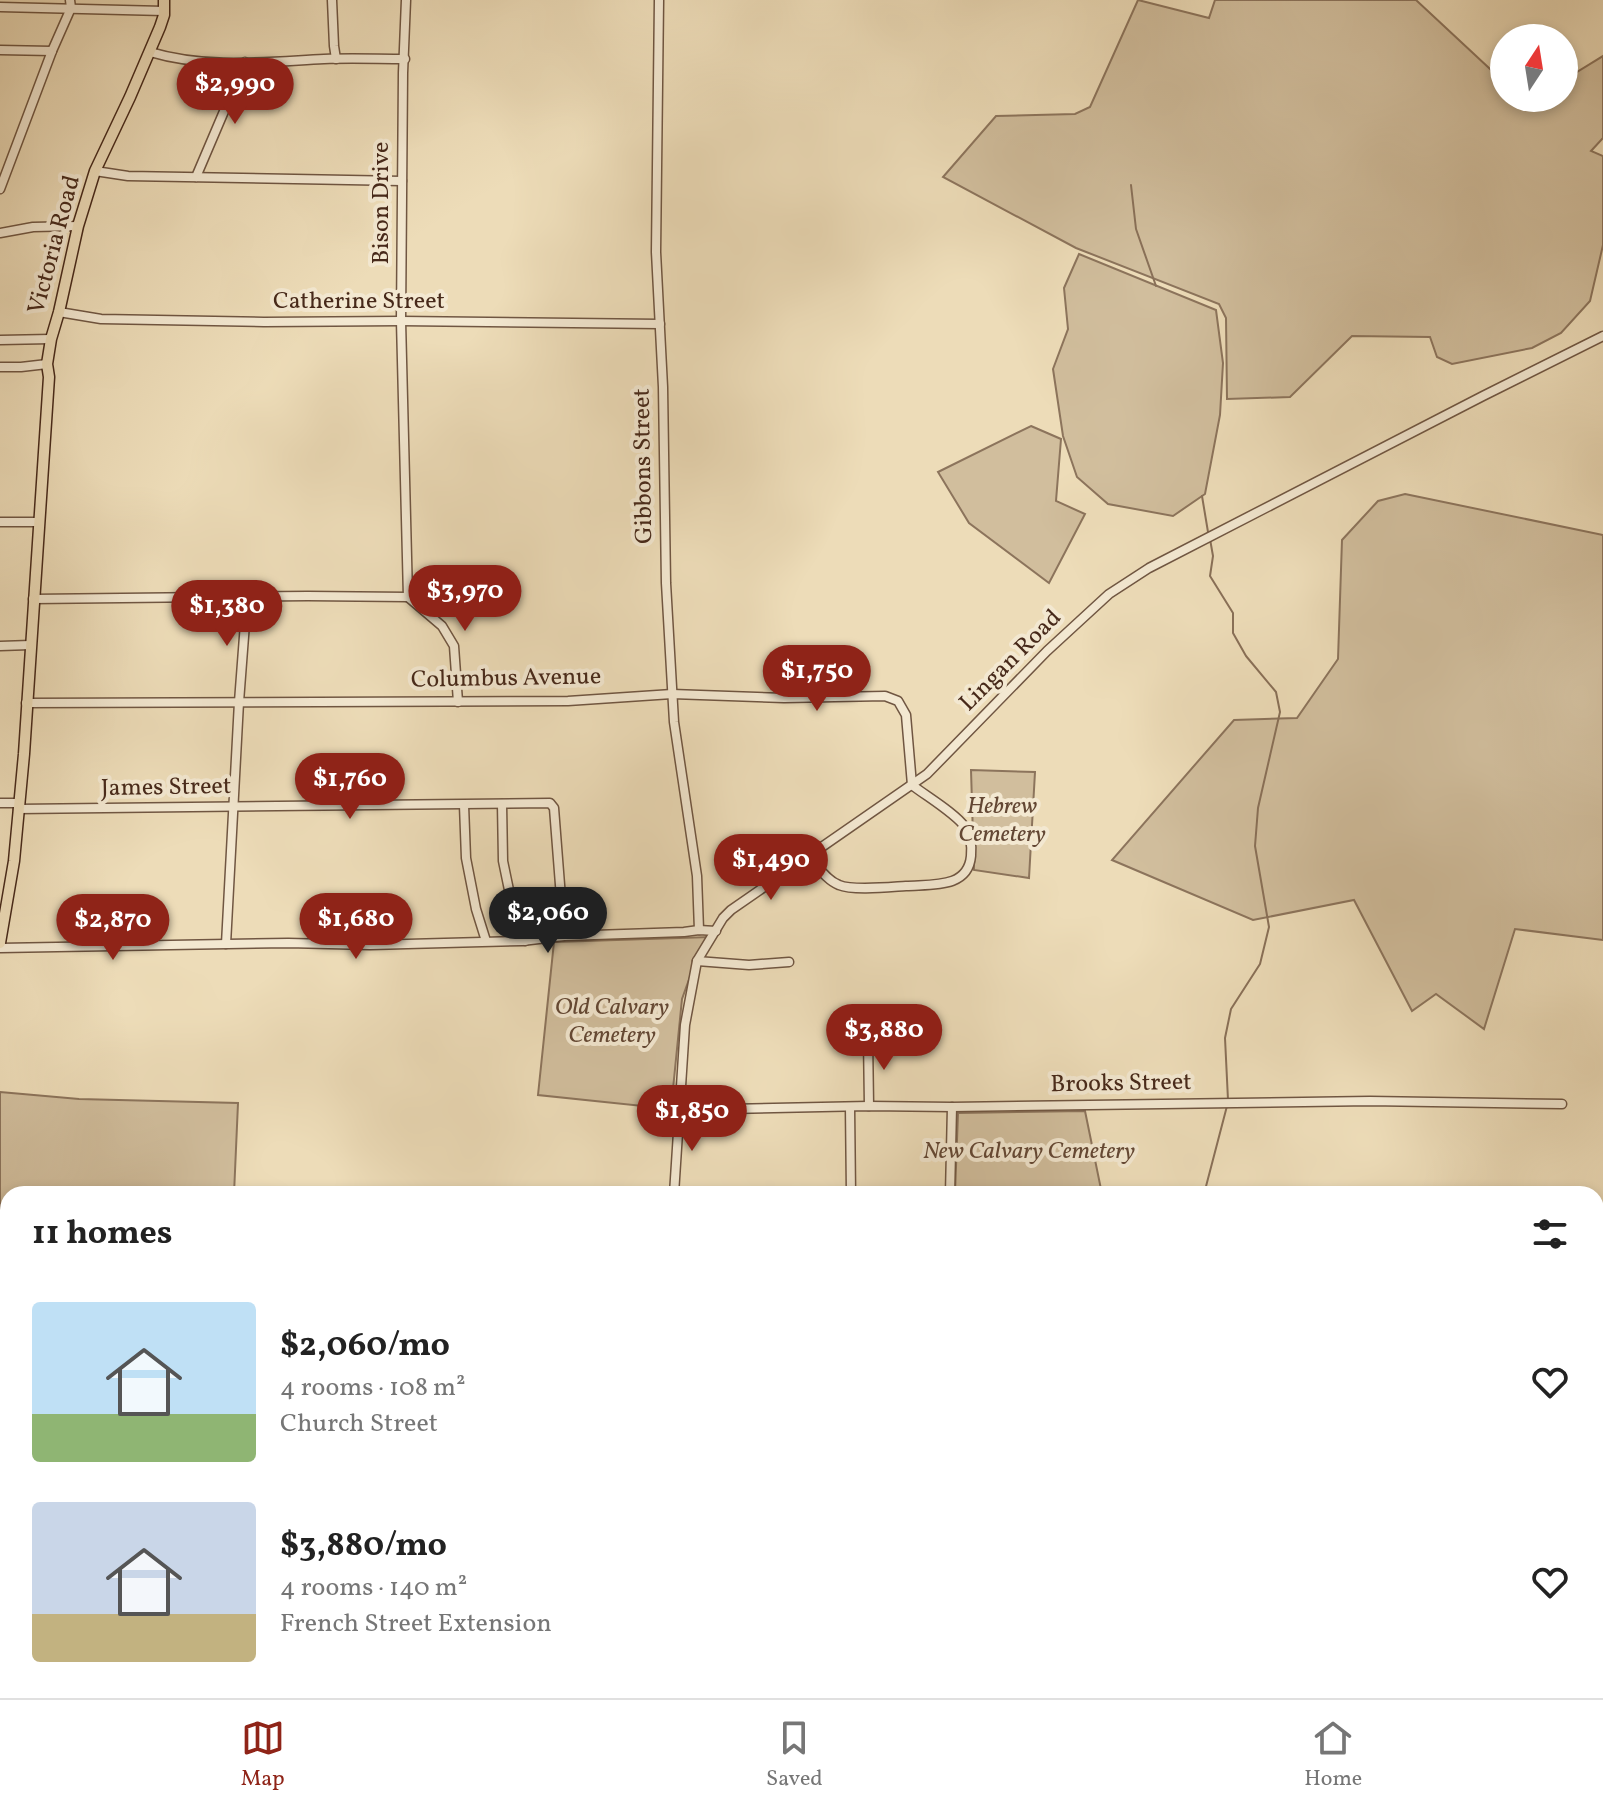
<!DOCTYPE html>
<meta charset="utf-8">
<style>
body{margin:0;font-family:Vollkorn,serif;background:#f2f2f2;color:#222;height:100vh;display:flex;flex-direction:column;font-size:30px;white-space:nowrap}
*{box-sizing:border-box;margin:0}
p{font-size:26px;color:#767676}
.icon{flex:none;width:44px;height:44px;fill:none;stroke:currentColor;stroke-width:2;stroke-linecap:round;stroke-linejoin:round}
.map{position:relative;flex:1;overflow:hidden}
.drawer{position:absolute;left:0px;top:1186px;width:1604px;height:512px;display:flex;flex-direction:column;background:#fff;border-radius:24px 24px 0 0;box-shadow:0 4px 12px #0003}
.drawer>*{flex:none}
.needle{width:52px;rotate:12deg}
.controls{position:absolute;left:1490px;top:24px;display:grid;gap:16px}
.controls a{display:grid;place-items:center;width:88px;height:88px;border-radius:50%;background:#fff;box-shadow:0 4px 12px #0003;font-size:40px}
.price{position:absolute;translate:-50% -68px;padding:0 18px;border-radius:28px;background:#8f2418;color:#fff;font-size:26px;line-height:52px;filter:drop-shadow(0 2px 4px #0008)}
.price::after{content:'';position:absolute;left:50%;top:48px;width:24px;height:18px;margin-left:-12px;background:inherit;clip-path:polygon(0 0,100% 0,50% 100%)}
.price.selected{background:#222;color:#fff}
ul{padding:0;list-style:none}
li{display:flex;align-items:center;gap:24px;height:200px;padding:0 32px}
li span{display:grid;place-items:center;flex:none;width:224px;height:160px;border-radius:8px;color:#555}
li>.icon{margin-inline-start:auto}
span .icon{width:96px;height:96px;fill:#fffc;stroke-width:1}
li b{font-size:34px}
h2{display:flex;justify-content:space-between;align-items:center;height:96px;padding:0 32px;font-size:34px}
.tab-bar{display:flex;justify-content:space-around;align-items:center;height:112px;border-top:2px solid #e0e0e0;background:#fff;font-size:22px;color:#767676}
.tab-bar a{display:grid;justify-items:center;gap:4px}
.tab-bar .selected{color:#8f2418}
.map>svg:first-child{display:block}
.green{fill:#d1be9d;stroke:#8c745c;stroke-width:2}
.lines{fill:none;stroke-linecap:round;stroke-linejoin:round}
.stream{stroke:#897058;stroke-width:2}
.minor-casing{stroke:#705642;stroke-width:11}
.major-casing{stroke:#47291a;stroke-width:13}
.minor{stroke:#f3e8d1;stroke-width:8}
.major{stroke:#eddcb8;stroke-width:10}
.labels{text-anchor:middle;dominant-baseline:central;stroke-width:8;stroke-linejoin:round;paint-order:stroke}
.street-label{font-size:24px;fill:#47291a;stroke:#f3e8d1}
.park-label{font-size:24px;font-style:italic;fill:#634734;stroke:#f3e8d1}
</style>
<div class="map">
<svg width="1603" height="1698" viewBox="0 0 1603 1698">
<rect width="100%" height="100%" fill="#eddcb8"/>
<filter id="stains"><feTurbulence type="fractalNoise" baseFrequency=".0025" numOctaves="4"/><feColorMatrix values="0 0 0 0 .2 0 0 0 0 .09 0 0 0 0 .02 0 0 0 .5 -.17"/></filter>
<radialGradient id="worn" r=".72"><stop offset=".6" stop-color="#630" stop-opacity="0"/><stop offset="1" stop-color="#630" stop-opacity=".3"/></radialGradient>
<g class="green">
<polygon points="1138,0 1209,18 1215,0 1416,0 1504,82 1504,98 1522,98 1528,103 1536,98 1564,98 1564,80 1603,56 1603,138 1591,151 1603,156 1603,245 1590,301 1561,333 1532,348 1452,364 1437,357 1430,337 1352,336 1290,397 1227,399 1226,318 1219,304 1076,248 943,177 996,116 1075,114 1090,107"/>
<polygon points="1079,254 1216,310 1223,363 1220,415 1205,494 1173,516 1108,504 1077,477 1063,436 1053,369 1068,329 1064,288"/>
<polygon points="1031,426 1061,439 1056,501 1085,514 1049,583 969,523 938,472"/>
<polygon points="1405,494 1603,535 1603,940 1515,929 1484,1029 1436,994 1412,1011 1354,900 1253,920 1112,860 1234,720 1297,718 1338,659 1342,540 1378,501"/>
<polygon points="971,770 1035,772 1029,878 974,870"/>
<polygon points="710,937 695,963 682,999 671,1109 538,1095 554,942"/>
<polygon points="0,1092 79,1099 238,1103 234,1194 8,1194 8,1313 0,1313"/>
<polygon points="1085,1111 1102,1194 955,1194 958,1113"/>
</g>
<g class="lines">
<g class="stream">
<polyline points="1131,185 1136,229 1156,286"/>
<polyline points="1202,496 1208,532"/>
<polyline points="1210,539 1213,556 1210,576 1233,613 1233,633 1246,656 1276,692 1280,712 1258,808 1255,846 1269,927 1260,964 1231,1009 1225,1038 1228,1100"/>
<polyline points="1204,1194 1227,1106"/>
<polyline points="1073,1690 1074,1698"/>
</g>
<g class="minor-casing">
<g id="minor">
<polyline points="332,0 334,46 336,59"/>
<polyline points="406,0 403,73 401,321 408,597"/>
<polyline points="659,0 656,252 663,387 666,583 674,722 697,876 699,930"/>
<polyline points="0,7 164,11"/>
<polyline points="0,50 52,51"/>
<path d="M150,52C207,69 265,62 324,59C351,58 378,59 405,59"/>
<polyline points="95,171 128,176 402,181"/>
<polyline points="196,177 245,62"/>
<polyline points="0,189 52,51 71,8 70,0"/>
<polyline points="0,233 33,227 78,226"/>
<polyline points="59,312 101,319 264,322 401,321 660,324"/>
<polyline points="0,340 51,339"/>
<polyline points="0,367 21,367 47,364"/>
<polyline points="0,522 38,522"/>
<polyline points="408,597 442,626 454,646 458,702"/>
<polyline points="33,599 308,596 408,597"/>
<polyline points="0,646 30,645"/>
<polyline points="26,703 568,701 672,694 784,698 885,696 898,701 906,715 912,785"/>
<polyline points="0,803 19,803"/>
<polyline points="502,804 503,861 509,890 525,941"/>
<polyline points="464,805 466,858 476,909 486,941"/>
<polyline points="18,809 550,803 554,808 564,936"/>
<path d="M808,856C817,865 826,880 839,885C853,891 890,887 906,886C931,884 968,889 971,856C972,846 971,836 965,827C955,813 926,796 912,785"/>
<polyline points="226,944 239,702 247,597"/>
<polyline points="0,948 288,943 370,945 522,941 564,936 684,932 699,930 716,931"/>
<polyline points="697,961 749,965 789,962"/>
<polyline points="868,1038 869,1106"/>
<polyline points="850,1107 851,1194"/>
<polyline points="680,1110 869,1106 952,1107 1370,1101 1562,1104"/>
<polyline points="674,1194 685,1025 697,961 723,918 731,910 927,774 1047,651 1109,594 1149,568 1483,396 1603,336"/>
<polyline points="950,1194 952,1107"/>
<polyline points="0,1328 8,1328"/>
<polyline points="0,1410 8,1409"/>
<polyline points="0,1513 8,1513"/>
<polyline points="0,1580 8,1578"/>
<polyline points="0,1671 10,1698"/>
<polyline points="1596,1674 1603,1674"/>
<polyline points="476,1690 476,1698"/>
<polyline points="660,1690 660,1698"/>
<polyline points="756,1690 756,1698"/>
<polyline points="855,1690 855,1698"/>
<polyline points="1126,1690 1126,1698"/>
<polyline points="568,1698 569,1690"/>
<polyline points="636,1698 644,1690"/>
<polyline points="950,1698 950,1690"/>
</g>
</g>
<g class="major-casing">
<g id="major">
<polyline points="0,943 14,861 24,754 49,377 47,364 51,339 59,312 78,226 95,171 130,97 160,27 164,15 164,0"/>
<polyline points="0,1429 8,1444"/>
<polyline points="116,1690 119,1698"/>
</g>
</g>
<use href="#minor" class="minor"/>
<use href="#major" class="major"/>
</g>
<g class="labels">
<g class="street-label">
<text transform="translate(382 203) rotate(-90)">Bison Drive</text>
<text transform="translate(55 245) rotate(-75)">Victoria Road</text>
<text x="359" y="302">Catherine Street</text>
<text transform="translate(644 466) rotate(-91)">Gibbons Street</text>
<text transform="translate(1011 661) rotate(-45)">Lingan Road</text>
<text transform="translate(506 679) rotate(-1)">Columbus Avenue</text>
<text transform="translate(166 788) rotate(-1)">James Street</text>
<text transform="translate(1121 1084) rotate(-1)">Brooks Street</text>
</g>
<g class="park-label">
<text x="1002" y="807">Hebrew<tspan x="1002" dy="28">Cemetery</tspan></text>
<text x="612" y="1008">Old Calvary<tspan x="612" dy="28">Cemetery</tspan></text>
<text x="1029" y="1152">New Calvary Cemetery</text>
</g>
</g>
<rect width="100%" height="100%" filter="url(#stains)"/>
<rect width="100%" height="100%" fill="url(#worn)"/>
</svg>
<div class="controls">
<a><svg class="needle" viewBox="-14 -14 28 28"><path d="M0-13l5 13h-10z" fill="#e53935"/><path d="M0 13l5-13h-10z" fill="#767676"/></svg></a>
</div>
<b class="price" style="left:235px;top:126px">$2,990</b>
<b class="price" style="left:465px;top:633px">$3,970</b>
<b class="price" style="left:227px;top:648px">$1,380</b>
<b class="price" style="left:817px;top:713px">$1,750</b>
<b class="price" style="left:350px;top:821px">$1,760</b>
<b class="price" style="left:771px;top:902px">$1,490</b>
<b class="price selected" style="left:548px;top:955px">$2,060</b>
<b class="price" style="left:356px;top:961px">$1,680</b>
<b class="price" style="left:113px;top:962px">$2,870</b>
<b class="price" style="left:884px;top:1072px">$3,880</b>
<b class="price" style="left:692px;top:1153px">$1,850</b>
<section class="drawer">
<h2>11 homes<svg class="icon" aria-label="filters" viewBox="0 0 24 24"><path d="M4 7h16M4 17h16"/><circle cx="9" cy="7" r="2"/><circle cx="15" cy="17" r="2"/></svg></h2>
<ul>
<li><span style="background:linear-gradient(#bfe0f5 70%,#8fb573 0)"><svg class="icon" aria-label="home" viewBox="0 0 24 24"><path d="M3 11l9-7 9 7M6 9v11h12V9"/></svg></span><div><b>$2,060/mo</b><p>4 rooms · 108 m²</p><p>Church Street</p></div><svg class="icon" aria-label="heart" viewBox="0 0 24 24"><path d="M12 20l-8-8c-3-5 5-10 8-4 3-6 11-1 8 4z"/></svg></li>
<li><span style="background:linear-gradient(#c9d6e8 70%,#c2b280 0)"><svg class="icon" aria-label="home" viewBox="0 0 24 24"><path d="M3 11l9-7 9 7M6 9v11h12V9"/></svg></span><div><b>$3,880/mo</b><p>4 rooms · 140 m²</p><p>French Street Extension</p></div><svg class="icon" aria-label="heart" viewBox="0 0 24 24"><path d="M12 20l-8-8c-3-5 5-10 8-4 3-6 11-1 8 4z"/></svg></li>
</ul>
</section>
</div>
<nav class="tab-bar">
<a class="selected"><svg class="icon" aria-label="map" viewBox="0 0 24 24"><path d="M3 6l6-2 6 2 6-2v14l-6 2-6-2-6 2zM9 4v14M15 6v14"/></svg>Map</a>
<a><svg class="icon" aria-label="saved" viewBox="0 0 24 24"><path d="M7 4h10v16l-5-4-5 4z"/></svg>Saved</a>
<a><svg class="icon" aria-label="home" viewBox="0 0 24 24"><path d="M3 11l9-7 9 7M6 9v11h12V9"/></svg>Home</a>
</nav>
